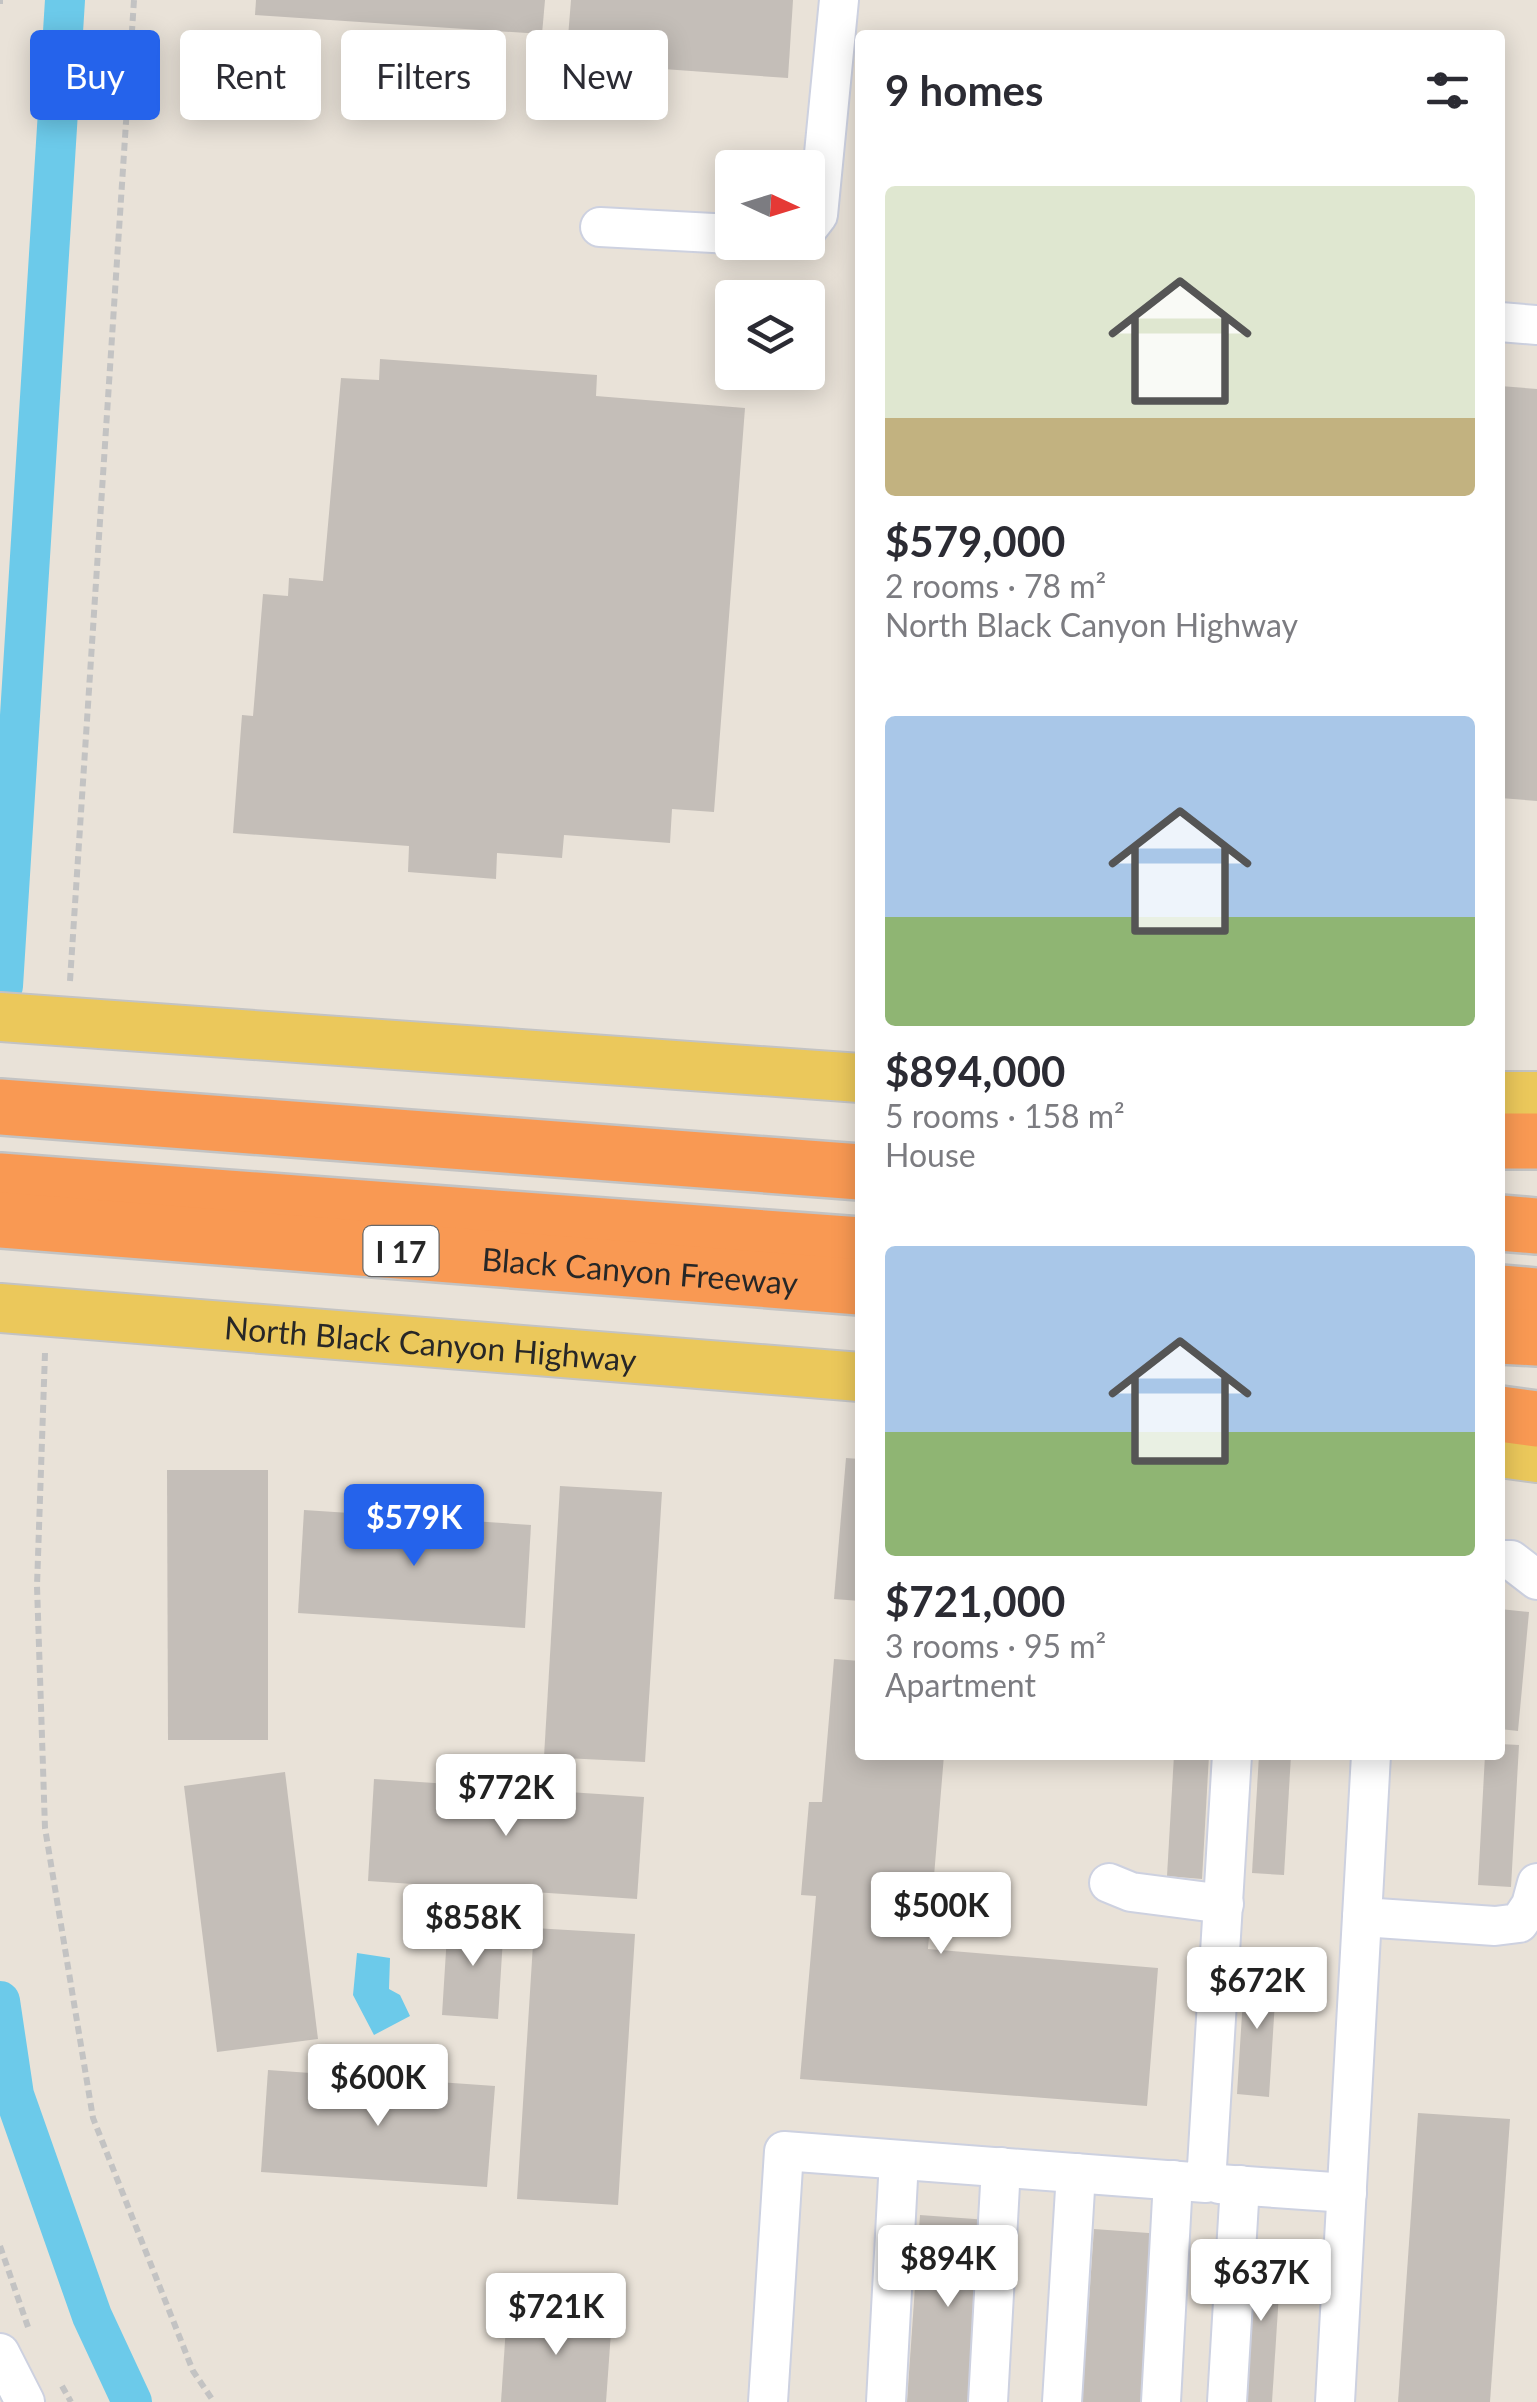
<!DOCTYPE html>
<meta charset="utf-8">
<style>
body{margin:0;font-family:Lato,sans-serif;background:#f2f2f3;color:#2b2b33;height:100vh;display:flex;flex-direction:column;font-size:38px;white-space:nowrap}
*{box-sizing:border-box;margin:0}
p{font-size:32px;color:#7c7c81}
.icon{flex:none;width:55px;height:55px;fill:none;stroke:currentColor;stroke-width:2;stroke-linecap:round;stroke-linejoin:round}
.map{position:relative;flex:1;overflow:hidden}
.panel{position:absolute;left:855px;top:30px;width:650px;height:1730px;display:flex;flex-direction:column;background:#fff;border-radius:10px;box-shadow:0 5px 25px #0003}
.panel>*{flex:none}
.top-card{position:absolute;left:30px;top:30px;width:675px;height:90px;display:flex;gap:20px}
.needle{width:65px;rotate:94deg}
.fabs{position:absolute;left:715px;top:150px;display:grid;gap:20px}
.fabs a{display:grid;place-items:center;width:110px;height:110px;border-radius:10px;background:#fff;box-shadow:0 5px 25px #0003;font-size:50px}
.price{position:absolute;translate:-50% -85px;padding:0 22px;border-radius:10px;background:#fff;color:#222;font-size:32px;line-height:65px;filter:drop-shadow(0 2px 5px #0008)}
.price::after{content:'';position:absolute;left:50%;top:60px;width:30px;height:22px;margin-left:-15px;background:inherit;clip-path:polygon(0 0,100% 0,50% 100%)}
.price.current{background:#2563eb;color:#fff}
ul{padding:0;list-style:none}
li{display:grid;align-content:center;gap:20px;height:530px;padding:0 30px}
li span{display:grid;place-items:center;height:310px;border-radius:10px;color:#555}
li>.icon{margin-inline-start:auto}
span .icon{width:180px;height:180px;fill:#fffc;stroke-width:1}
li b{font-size:42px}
h2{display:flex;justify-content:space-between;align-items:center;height:120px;padding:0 30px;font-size:42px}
.chip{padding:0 35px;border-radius:10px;background:#fff;box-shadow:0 5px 25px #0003;font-size:35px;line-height:90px}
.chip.current{background:#2563eb;color:#fff}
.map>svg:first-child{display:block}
.water{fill:#6ccaea}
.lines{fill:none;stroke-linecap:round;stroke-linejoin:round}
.canal{stroke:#6ccaea;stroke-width:40}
.building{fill:#c4beb8}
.minor-casing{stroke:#cdd1e0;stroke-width:42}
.major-casing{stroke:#c3c3c3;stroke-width:52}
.highway-casing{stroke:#c3c3c3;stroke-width:60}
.path{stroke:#c3c3c3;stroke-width:6;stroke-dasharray:8 5;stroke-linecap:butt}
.minor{stroke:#fff;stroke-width:38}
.major{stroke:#ebc85b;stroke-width:48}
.highway{stroke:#f99953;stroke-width:55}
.labels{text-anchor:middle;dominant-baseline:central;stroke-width:10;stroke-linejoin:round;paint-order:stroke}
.shield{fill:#fff;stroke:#686868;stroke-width:2.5}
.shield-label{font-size:30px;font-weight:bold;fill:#272727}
.street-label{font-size:32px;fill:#272727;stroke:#fff}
</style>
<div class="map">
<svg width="1537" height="2402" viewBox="0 0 1537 2402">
<rect width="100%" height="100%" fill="#e9e2d8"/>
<polygon class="water" points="357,1953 390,1958 389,1989 400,1995 410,2016 374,2035 353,1995"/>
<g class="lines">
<g class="canal">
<polyline points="3,986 65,0"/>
<polyline points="0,2001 14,2095 92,2316 132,2402"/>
</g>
</g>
<g class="building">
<polygon points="256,0 545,0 542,34 255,15"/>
<polygon points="571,0 793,0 788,78 566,62"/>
<polygon points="380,359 597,375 596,396 745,408 714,812 672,809 670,843 564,835 562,858 497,853 496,879 408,872 409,846 233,833 242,715 253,716 263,594 288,596 289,578 323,581 341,378 379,380"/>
<polygon points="1500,386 1537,389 1537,801 1500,798"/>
<polygon points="846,1458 860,1459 860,1601 834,1599"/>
<polygon points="167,1470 268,1470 268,1740 168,1740"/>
<polygon points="560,1486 662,1492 645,1762 544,1757"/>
<polygon points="304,1510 531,1525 525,1628 298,1613"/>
<polygon points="1500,1609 1529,1612 1518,1731 1500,1729"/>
<polygon points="834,1659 860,1661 860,1755 944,1755 928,1949 1158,1968 1147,2106 800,2079 816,1896 801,1895 809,1802 822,1802"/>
<polygon points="1500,1744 1519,1745 1511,1887 1478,1885 1485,1755 1500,1755"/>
<polygon points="1174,1755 1209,1755 1202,1879 1167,1876"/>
<polygon points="1259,1755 1291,1755 1284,1875 1252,1873"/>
<polygon points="285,1772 318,2039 217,2052 184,1786"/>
<polygon points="374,1779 644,1797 637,1899 368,1881"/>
<polygon points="448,1919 504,1921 498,2019 442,2015"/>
<polygon points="534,1928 635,1934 618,2205 517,2199"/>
<polygon points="1245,1967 1277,1969 1269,2097 1237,2094"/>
<polygon points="268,2070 495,2086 487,2187 261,2172"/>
<polygon points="1418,2113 1510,2119 1490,2402 1398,2402"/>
<polygon points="920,2215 988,2220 976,2402 907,2402"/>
<polygon points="1094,2229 1162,2234 1150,2402 1082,2402"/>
<polygon points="1249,2246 1282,2247 1272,2402 1240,2402"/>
<polygon points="507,2311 612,2318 606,2402 501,2402"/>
</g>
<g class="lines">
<g class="minor-casing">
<g id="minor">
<polyline points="600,227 732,234"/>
<polyline points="808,228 818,215 839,0"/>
<polyline points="1500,322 1537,325"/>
<polyline points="1500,1560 1511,1560 1537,1580"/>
<polyline points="1109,1883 1131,1892 1224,1904"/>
<polyline points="1362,1917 1495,1926 1519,1923 1531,1905 1537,1883"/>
<polyline points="1219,2184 1347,2193"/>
<polyline points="0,2353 25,2402"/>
<polyline points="768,2402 784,2151 1206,2183 1232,1755"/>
<polyline points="886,2402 899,2160"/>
<polyline points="988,2402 1001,2167"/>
<polyline points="1062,2402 1076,2173"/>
<polyline points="1161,2402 1173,2180"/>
<polyline points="1227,2402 1240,2185"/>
<polyline points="1335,2402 1371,1755"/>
</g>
</g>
<g class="major-casing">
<g id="major">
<polyline points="0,1017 860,1078"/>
<polyline points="1500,1096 1537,1096"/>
<path id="s1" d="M0,1308L860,1377"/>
<polyline points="1500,1453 1537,1458"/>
</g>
</g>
<g class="highway-casing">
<g id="highway">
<polyline points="0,1107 860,1172"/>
<polyline points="1500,1141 1537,1141"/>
<polyline points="0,1181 860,1245"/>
<path id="s2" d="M0,1220L860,1287"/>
<polyline points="1500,1223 1537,1226"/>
<polyline points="1500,1293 1537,1296"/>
<polyline points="1500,1336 1537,1338"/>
<polyline points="1500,1414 1537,1419"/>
</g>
</g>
<g class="path">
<polyline points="0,4 0,0"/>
<polyline points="70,981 134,0"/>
<polyline points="45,1353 37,1586 45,1828 93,2118 193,2371 214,2402"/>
<polyline points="0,2246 28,2327"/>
<polyline points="62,2386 71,2402"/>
</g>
<use href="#minor" class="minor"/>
<use href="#major" class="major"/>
<use href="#highway" class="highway"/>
</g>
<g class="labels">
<rect class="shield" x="363.5" y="1226" width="75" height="50" rx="8"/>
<g class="shield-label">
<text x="401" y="1251">I 17</text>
</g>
<g class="street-label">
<text stroke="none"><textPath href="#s2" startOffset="642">Black Canyon Freeway</textPath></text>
<text stroke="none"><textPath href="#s1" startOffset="432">North Black Canyon Highway</textPath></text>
</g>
</g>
</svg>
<div class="fabs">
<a><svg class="needle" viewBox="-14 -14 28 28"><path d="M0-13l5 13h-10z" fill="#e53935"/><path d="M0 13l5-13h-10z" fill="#7c7c81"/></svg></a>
<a><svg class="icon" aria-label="layers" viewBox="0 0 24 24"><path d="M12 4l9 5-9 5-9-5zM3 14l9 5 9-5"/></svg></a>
</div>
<b class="price current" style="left:414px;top:1569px">$579K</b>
<b class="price" style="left:506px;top:1839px">$772K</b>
<b class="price" style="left:941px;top:1957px">$500K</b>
<b class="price" style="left:473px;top:1969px">$858K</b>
<b class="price" style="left:1257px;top:2032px">$672K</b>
<b class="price" style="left:378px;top:2129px">$600K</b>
<b class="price" style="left:948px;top:2310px">$894K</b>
<b class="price" style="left:1261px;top:2324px">$637K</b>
<b class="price" style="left:556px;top:2358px">$721K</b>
<div class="top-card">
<a class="chip current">Buy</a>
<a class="chip">Rent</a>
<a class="chip">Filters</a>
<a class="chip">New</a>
</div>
<section class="panel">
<h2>9 homes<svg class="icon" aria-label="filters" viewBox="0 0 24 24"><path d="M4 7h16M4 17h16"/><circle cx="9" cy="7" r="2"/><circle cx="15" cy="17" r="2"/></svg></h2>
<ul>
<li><span style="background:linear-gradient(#dfe7d0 75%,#c2b280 0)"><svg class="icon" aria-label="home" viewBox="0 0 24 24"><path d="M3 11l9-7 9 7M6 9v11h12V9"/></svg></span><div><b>$579,000</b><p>2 rooms · 78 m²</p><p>North Black Canyon Highway</p></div></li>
<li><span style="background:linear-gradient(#a9c7e8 65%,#8fb573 0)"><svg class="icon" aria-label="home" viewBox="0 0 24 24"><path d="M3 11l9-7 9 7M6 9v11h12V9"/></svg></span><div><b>$894,000</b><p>5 rooms · 158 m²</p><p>House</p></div></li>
<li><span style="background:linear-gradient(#a9c7e8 60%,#8fb573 0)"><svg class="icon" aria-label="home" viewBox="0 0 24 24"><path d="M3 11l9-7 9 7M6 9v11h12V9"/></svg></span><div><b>$721,000</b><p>3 rooms · 95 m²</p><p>Apartment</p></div></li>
</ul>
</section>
</div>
